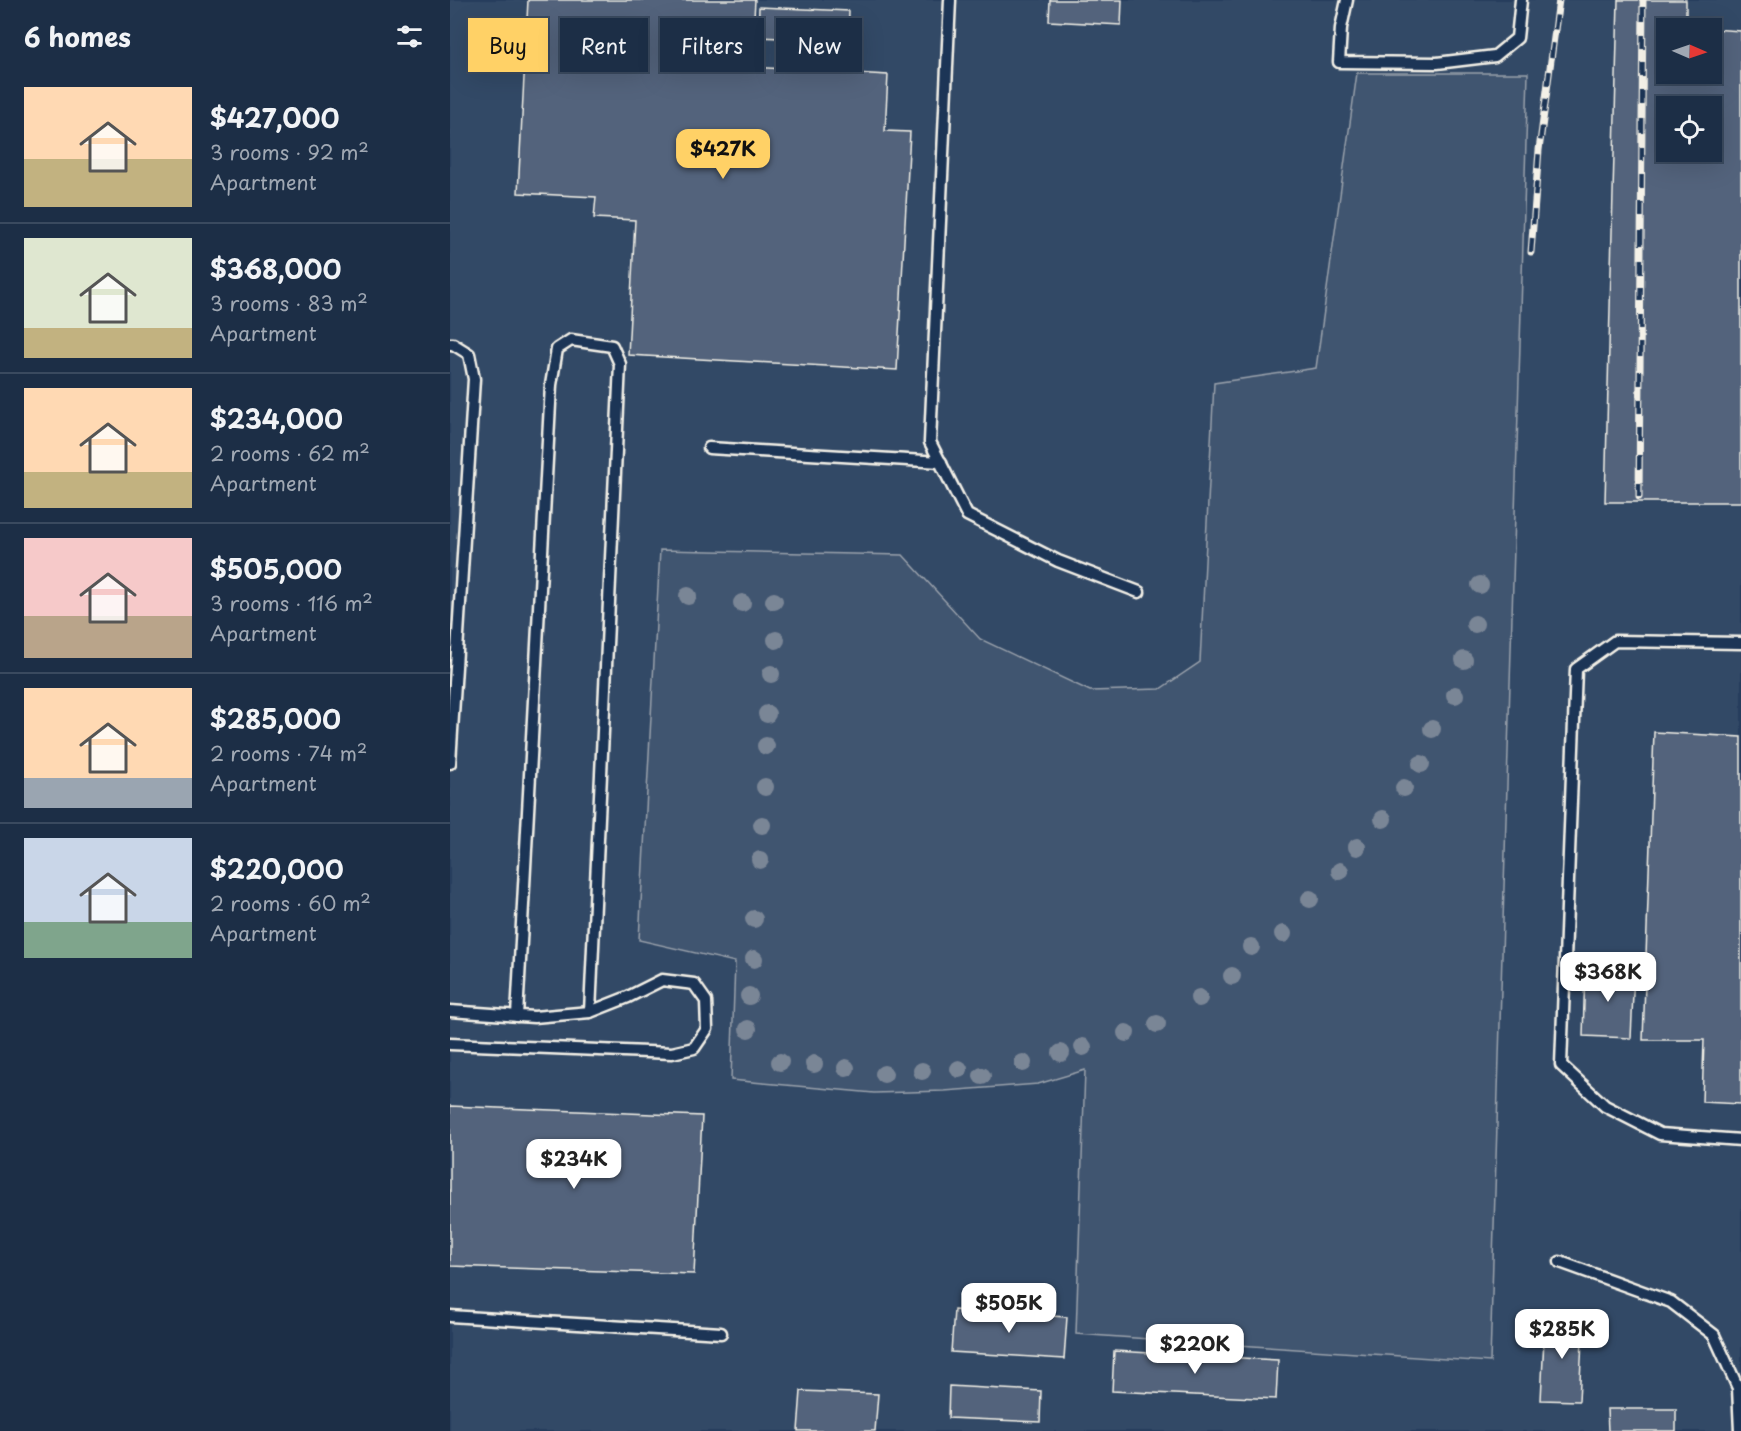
<!DOCTYPE html>
<meta charset="utf-8">
<style>
body{margin:0;font-family:"Playpen Sans",sans-serif;background:#293a51;color:#f1f3f6;height:100vh;display:flex;flex-direction:column;font-size:22px;white-space:nowrap}
*{box-sizing:border-box;margin:0}
p{font-size:20px;color:#a0a8b3}
.icon{flex:none;width:33px;height:33px;fill:none;stroke:currentColor;stroke-width:2;stroke-linecap:round;stroke-linejoin:round}
.map{position:relative;flex:1;overflow:hidden}
.details{display:flex;flex-direction:column;background:#1c2e46;width:450px}
.details>*{flex:none}
.top-card{position:absolute;left:18px;top:18px;width:570px;height:54px;display:flex;gap:12px}
.needle{width:39px;rotate:92deg}
.tools{position:absolute;left:1206px;top:18px;display:grid;gap:12px}
.tools a{display:grid;place-items:center;width:66px;height:66px;border-radius:0px;background:#1c2e46;box-shadow:0 6px 24px #0002,0 0 0 2px #3a4a5f;font-size:30px}
.price{position:absolute;translate:-50% -51px;padding:0 14px;border-radius:12px;background:#fff;color:#222;font-size:20px;line-height:39px;filter:drop-shadow(0 2px 3px #0008)}
.price::after{content:'';position:absolute;left:50%;top:36px;width:18px;height:14px;margin-left:-9px;background:inherit;clip-path:polygon(0 0,100% 0,50% 100%)}
.price.selected{background:#ffd166;color:#111}
ul{padding:0;list-style:none}
li{display:flex;align-items:center;gap:18px;height:150px;padding:0 24px}
li+li{border-top:2px solid #3a4a5f}
li span{display:grid;place-items:center;flex:none;width:168px;height:120px;border-radius:0px;color:#555}
li>.icon{margin-inline-start:auto}
span .icon{width:72px;height:72px;fill:#fffc;stroke-width:1}
li b{font-size:26px}
h2{display:flex;justify-content:space-between;align-items:center;height:72px;padding:0 24px;font-size:26px}
.chip{padding:0 21px;border-radius:0px;background:#1c2e46;box-shadow:0 6px 24px #0002,0 0 0 2px #3a4a5f;font-size:21px;line-height:54px}
.chip.selected{background:#ffd166;color:#111}
main{display:flex;flex:1;min-height:0}
.map>svg:first-child{display:block}
.built{fill:#334966;fill-rule:evenodd}
.green{fill:#40546f;stroke:#9aa2ac;stroke-width:1.5}
.building{fill:#52647b;stroke:#f4f1e8;stroke-width:1.5;fill-rule:evenodd}
.lines{fill:none;stroke-linecap:round;stroke-linejoin:round}
.lane-casing{stroke:#f4f1e8;stroke-width:15}
.lane{stroke:#1d3557;stroke-width:10}
.rail-casing{stroke:#f4f1e8;stroke-width:7}
.rail{stroke:#1d3557;stroke-width:4.5;stroke-dasharray:14;stroke-linecap:butt}
.tree{fill:#7a8696}
</style>
<main>
<section class="details">
<h2>6 homes<svg class="icon" aria-label="filters" viewBox="0 0 24 24"><path d="M4 7h16M4 17h16"/><circle cx="9" cy="7" r="2"/><circle cx="15" cy="17" r="2"/></svg></h2>
<ul>
<li><span style="background:linear-gradient(#ffd9b3 60%,#c2b280 0)"><svg class="icon" aria-label="home" viewBox="0 0 24 24"><path d="M3 11l9-7 9 7M6 9v11h12V9"/></svg></span><div><b>$427,000</b><p>3 rooms · 92 m²</p><p>Apartment</p></div></li>
<li><span style="background:linear-gradient(#dfe7d0 75%,#c2b280 0)"><svg class="icon" aria-label="home" viewBox="0 0 24 24"><path d="M3 11l9-7 9 7M6 9v11h12V9"/></svg></span><div><b>$368,000</b><p>3 rooms · 83 m²</p><p>Apartment</p></div></li>
<li><span style="background:linear-gradient(#ffd9b3 70%,#c2b280 0)"><svg class="icon" aria-label="home" viewBox="0 0 24 24"><path d="M3 11l9-7 9 7M6 9v11h12V9"/></svg></span><div><b>$234,000</b><p>2 rooms · 62 m²</p><p>Apartment</p></div></li>
<li><span style="background:linear-gradient(#f6c9c9 65%,#b9a48a 0)"><svg class="icon" aria-label="home" viewBox="0 0 24 24"><path d="M3 11l9-7 9 7M6 9v11h12V9"/></svg></span><div><b>$505,000</b><p>3 rooms · 116 m²</p><p>Apartment</p></div></li>
<li><span style="background:linear-gradient(#ffd9b3 75%,#9aa5b1 0)"><svg class="icon" aria-label="home" viewBox="0 0 24 24"><path d="M3 11l9-7 9 7M6 9v11h12V9"/></svg></span><div><b>$285,000</b><p>2 rooms · 74 m²</p><p>Apartment</p></div></li>
<li><span style="background:linear-gradient(#c9d6e8 70%,#7fa58c 0)"><svg class="icon" aria-label="home" viewBox="0 0 24 24"><path d="M3 11l9-7 9 7M6 9v11h12V9"/></svg></span><div><b>$220,000</b><p>2 rooms · 60 m²</p><p>Apartment</p></div></li>
</ul>
</section>
<div class="map">
<svg width="1291" height="1431" viewBox="0 0 1291 1431">
<rect width="100%" height="100%" fill="#263d5d"/>
<filter id="ink" filterUnits="userSpaceOnUse"><feTurbulence type="fractalNoise" baseFrequency=".0167" numOctaves="2"/><feDisplacementMap in="SourceGraphic" scale="12" xChannelSelector="R" yChannelSelector="G"/><feConvolveMatrix kernelMatrix="1 2 1 2 8 2 1 2 1" color-interpolation-filters="sRGB"/></filter>
<g filter="url(#ink)">
<path class="built" d="M0,0H1291V1431H0ZM1216,28H1262V74H1216ZM1216,106H1262V152H1216Z"/>
<polygon class="green" points="907,73 1078,73 1040,1362 626,1334 635,1070 588,1084 494,1091 424,1093 281,1080 285,962 189,940 210,550 453,555 530,639 640,691 710,689 750,662 764,383 866,368"/>
<g class="building">
<polygon points="78,0 305,0 301,67 438,75 435,131 460,132 447,370 178,355 185,220 144,218 146,197 68,193"/>
<polygon points="600,0 672,0 671,25 599,21"/>
<path d="M1168,0H1236V27L1254,28H1216V74H1262V29L1291,31V502H1155ZM1216,106H1262V152H1216Z"/>
<polygon points="309,7 399,11 398,41 308,37"/>
<polygon points="1204,732 1291,737 1291,1104 1252,1102 1254,1040 1193,1040"/>
<polygon points="1135,969 1184,971 1181,1038 1133,1036"/>
<polygon points="0,1106 252,1116 244,1274 0,1266"/>
<polygon points="504,1310 617,1317 614,1359 501,1352"/>
<polygon points="1095,1318 1133,1320 1129,1401 1091,1400"/>
<polygon points="664,1351 828,1360 826,1399 662,1391"/>
<polygon points="499,1386 591,1391 590,1422 498,1418"/>
<polygon points="351,1391 428,1394 425,1431 348,1431"/>
<polygon points="1157,1409 1226,1409 1226,1431 1158,1431"/>
</g>
<g class="lines">
<g class="lane-casing">
<g id="lane">
<polyline points="500,0 480,442 517,515 608,561 689,592"/>
<polyline points="897,0 891,28 889,62 987,63 1045,56 1067,38 1071,0"/>
<polyline points="0,344 3,344 19,354 24,379 0,763"/>
<polyline points="259,448 491,462"/>
<polyline points="1291,643 1165,641 1126,669 1111,1065 1155,1106 1210,1134 1291,1140"/>
<polyline points="0,1011 84,1017 140,1012 178,997 212,980 244,984 256,1001 257,1029 244,1048 222,1053 0,1044"/>
<polyline points="67,1016 101,385 107,349 121,340 162,346 170,364 140,1012"/>
<polyline points="1110,1262 1221,1302 1264,1335 1288,1388 1290,1431"/>
<polyline points="0,1316 271,1333"/>
</g>
</g>
<use href="#lane" class="lane"/>
<g class="rail-casing">
<g id="rail">
<polyline points="1081,252 1089,150 1109,0"/>
<polyline points="1189,497 1193,0"/>
</g>
</g>
<use href="#rail" class="rail"/>
</g>
<g class="tree">
<circle cx="1030" cy="585" r="9"/>
<circle cx="238" cy="596" r="9"/>
<circle cx="324" cy="601" r="9"/>
<circle cx="292" cy="603" r="9"/>
<circle cx="1025" cy="624" r="9"/>
<circle cx="326" cy="640" r="9"/>
<circle cx="1014" cy="660" r="9"/>
<circle cx="321" cy="674" r="9"/>
<circle cx="1005" cy="695" r="9"/>
<circle cx="317" cy="714" r="9"/>
<circle cx="982" cy="729" r="9"/>
<circle cx="316" cy="746" r="9"/>
<circle cx="971" cy="764" r="9"/>
<circle cx="315" cy="787" r="9"/>
<circle cx="954" cy="788" r="9"/>
<circle cx="933" cy="819" r="9"/>
<circle cx="312" cy="825" r="9"/>
<circle cx="907" cy="847" r="9"/>
<circle cx="310" cy="860" r="9"/>
<circle cx="890" cy="871" r="9"/>
<circle cx="860" cy="899" r="9"/>
<circle cx="304" cy="919" r="9"/>
<circle cx="833" cy="934" r="9"/>
<circle cx="801" cy="947" r="9"/>
<circle cx="304" cy="959" r="9"/>
<circle cx="782" cy="976" r="9"/>
<circle cx="299" cy="996" r="9"/>
<circle cx="749" cy="998" r="9"/>
<circle cx="707" cy="1024" r="9"/>
<circle cx="298" cy="1029" r="9"/>
<circle cx="676" cy="1033" r="9"/>
<circle cx="633" cy="1047" r="9"/>
<circle cx="611" cy="1053" r="9"/>
<circle cx="330" cy="1062" r="9"/>
<circle cx="573" cy="1063" r="9"/>
<circle cx="364" cy="1064" r="9"/>
<circle cx="396" cy="1068" r="9"/>
<circle cx="509" cy="1069" r="9"/>
<circle cx="472" cy="1071" r="9"/>
<circle cx="434" cy="1074" r="9"/>
<circle cx="532" cy="1076" r="9"/>
</g>
</g>
</svg>
<div class="tools">
<a><svg class="needle" viewBox="-14 -14 28 28"><path d="M0-13l5 13h-10z" fill="#e53935"/><path d="M0 13l5-13h-10z" fill="#a0a8b3"/></svg></a>
<a><svg class="icon" aria-label="locate" viewBox="0 0 24 24"><circle cx="12" cy="12" r="6"/><path d="M12 2v4M12 18v4M2 12h4M18 12h4"/></svg></a>
</div>
<b class="price selected" style="left:273px;top:180px">$427K</b>
<b class="price" style="left:1158px;top:1003px">$368K</b>
<b class="price" style="left:124px;top:1190px">$234K</b>
<b class="price" style="left:559px;top:1334px">$505K</b>
<b class="price" style="left:1112px;top:1360px">$285K</b>
<b class="price" style="left:745px;top:1375px">$220K</b>
<div class="top-card">
<a class="chip selected">Buy</a>
<a class="chip">Rent</a>
<a class="chip">Filters</a>
<a class="chip">New</a>
</div>
</div>
</main>
